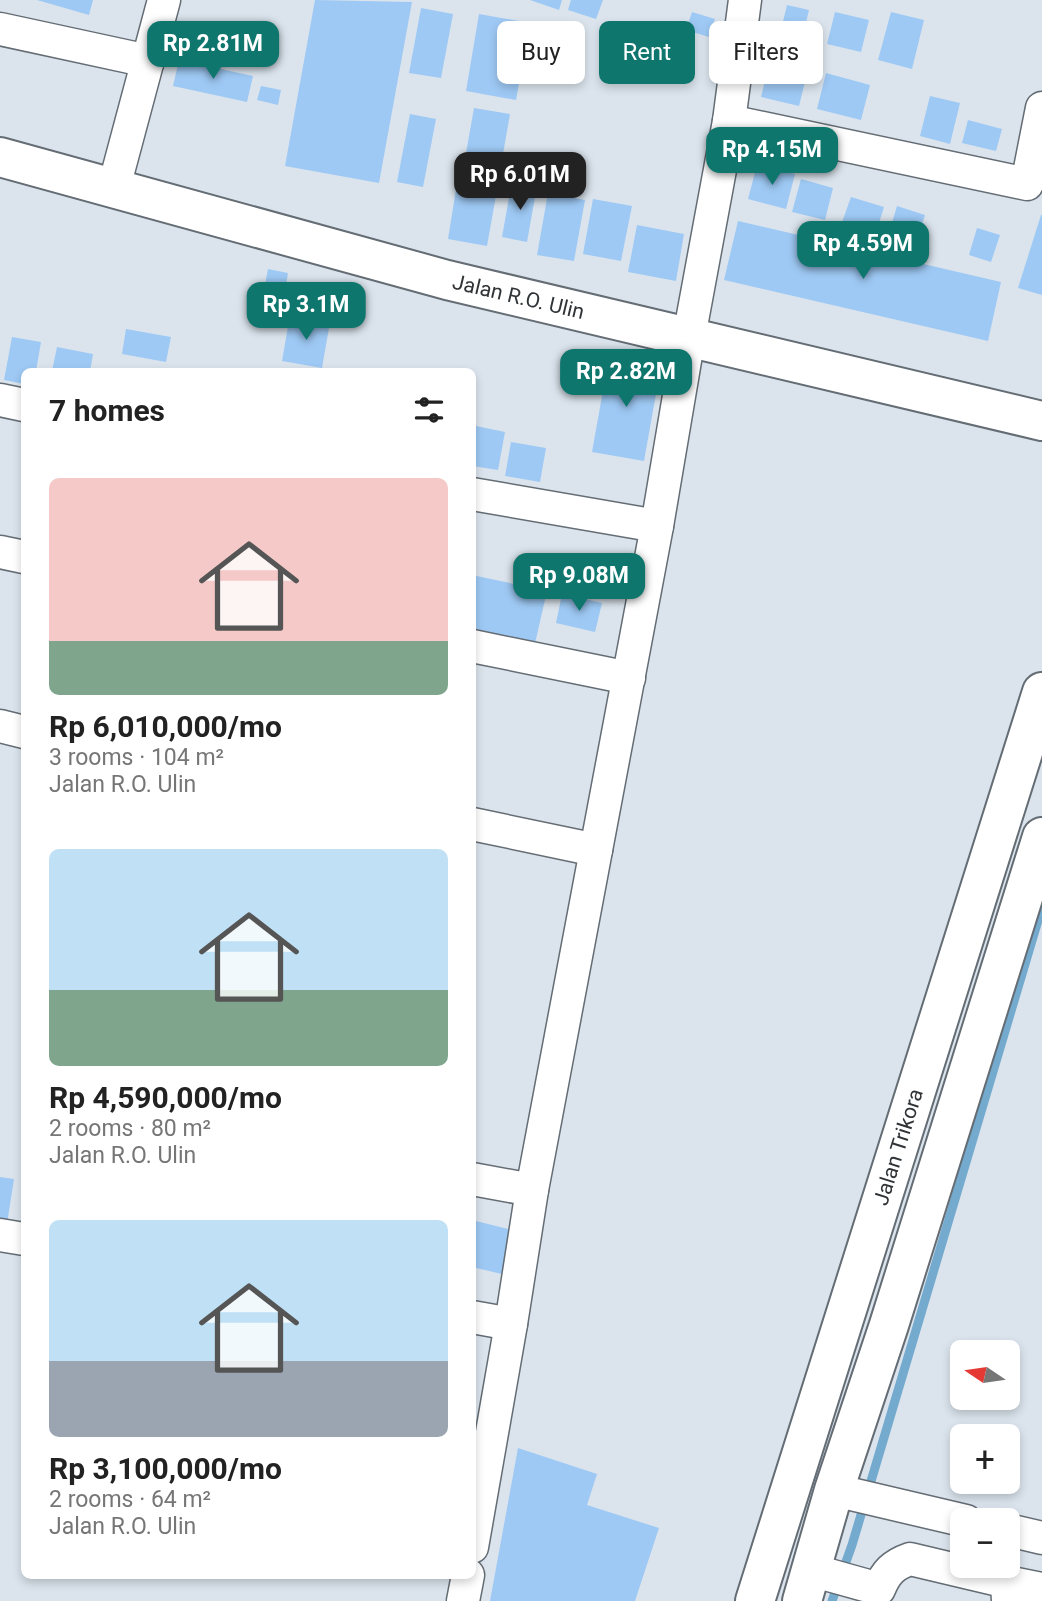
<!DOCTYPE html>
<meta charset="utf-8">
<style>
body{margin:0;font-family:Roboto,sans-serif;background:#f6f6f6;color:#222;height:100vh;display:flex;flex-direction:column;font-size:26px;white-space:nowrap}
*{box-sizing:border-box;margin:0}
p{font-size:23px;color:#767676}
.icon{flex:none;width:38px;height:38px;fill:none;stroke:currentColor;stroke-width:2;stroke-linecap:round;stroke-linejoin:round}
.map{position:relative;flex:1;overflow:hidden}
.panel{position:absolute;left:21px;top:368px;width:455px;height:1211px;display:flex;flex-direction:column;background:#fff;border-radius:10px;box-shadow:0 4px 10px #0003}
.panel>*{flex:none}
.hud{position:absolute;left:497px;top:21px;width:439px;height:63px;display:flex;gap:14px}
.needle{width:46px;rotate:283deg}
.fabs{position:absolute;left:950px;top:1340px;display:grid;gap:14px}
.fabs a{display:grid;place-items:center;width:70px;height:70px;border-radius:10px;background:#fff;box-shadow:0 4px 10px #0003;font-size:35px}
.price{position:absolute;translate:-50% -60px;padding:0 16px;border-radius:14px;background:#0f766e;color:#fff;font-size:23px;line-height:46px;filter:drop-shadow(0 2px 4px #0008)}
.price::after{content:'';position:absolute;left:50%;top:42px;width:21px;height:16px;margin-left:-10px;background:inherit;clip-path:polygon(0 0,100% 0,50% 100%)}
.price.on{background:#222;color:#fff}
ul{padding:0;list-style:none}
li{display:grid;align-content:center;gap:14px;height:371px;padding:0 28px}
li span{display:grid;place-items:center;height:217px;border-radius:10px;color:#555}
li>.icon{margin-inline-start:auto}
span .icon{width:126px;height:126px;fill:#fffc;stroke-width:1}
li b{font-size:30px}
h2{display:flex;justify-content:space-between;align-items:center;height:84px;padding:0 28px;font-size:30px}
.pill{padding:0 24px;border-radius:10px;background:#fff;box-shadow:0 4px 10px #0003;font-size:24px;line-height:63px}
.pill.on{background:#0f766e;color:#fff}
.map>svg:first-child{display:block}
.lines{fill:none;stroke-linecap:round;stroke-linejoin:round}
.stream{stroke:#74aacd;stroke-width:9}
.building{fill:#9ec9f4}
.minor-casing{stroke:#646c74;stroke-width:35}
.major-casing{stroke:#646c74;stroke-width:42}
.minor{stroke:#fff;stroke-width:32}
.major{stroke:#fff;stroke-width:38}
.labels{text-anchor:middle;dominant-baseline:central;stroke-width:6;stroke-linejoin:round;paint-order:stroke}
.street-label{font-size:21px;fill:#303437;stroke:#fff}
</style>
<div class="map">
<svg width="1042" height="1601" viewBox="0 0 1042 1601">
<rect width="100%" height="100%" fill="#dbe4ed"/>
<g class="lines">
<polyline class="stream" points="832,1601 852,1545 1042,907"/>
</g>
<g class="building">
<polygon points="37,0 93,0 89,15"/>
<polygon points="315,0 412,2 379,183 285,166"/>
<polygon points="530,0 562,0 559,10"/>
<polygon points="571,0 603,0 596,19 568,10"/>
<polygon points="787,5 809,10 800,48 778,42"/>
<polygon points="421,8 453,14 441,78 409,73"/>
<polygon points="692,12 715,19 709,37 686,30"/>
<polygon points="835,12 869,20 861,52 827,44"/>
<polygon points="891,12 924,20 912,69 878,60"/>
<polygon points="479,14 530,23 516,100 466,91"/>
<polygon points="179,60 253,76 247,102 173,86"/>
<polygon points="768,69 806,78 799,106 761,97"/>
<polygon points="826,73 870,85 861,120 817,109"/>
<polygon points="261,86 281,90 278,105 257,100"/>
<polygon points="930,96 960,103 950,144 920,136"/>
<polygon points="474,108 510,114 499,177 463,170"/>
<polygon points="410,114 436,119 423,187 397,182"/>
<polygon points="968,120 1002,129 996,151 962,143"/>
<polygon points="757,165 795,174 786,209 748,199"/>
<polygon points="801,179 833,188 825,220 792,212"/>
<polygon points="512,181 537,186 527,242 502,237"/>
<polygon points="457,183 497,190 487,246 448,239"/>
<polygon points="548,193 585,200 574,261 537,255"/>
<polygon points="851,197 884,207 875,236 841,225"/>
<polygon points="593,199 632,206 621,261 583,254"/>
<polygon points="897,206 925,215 916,242 889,233"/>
<polygon points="1041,215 1042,215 1042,295 1018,288"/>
<polygon points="738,221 1001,282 988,341 724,280"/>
<polygon points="637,225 684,234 676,281 628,272"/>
<polygon points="977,228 1000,235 991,262 969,255"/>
<polygon points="268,269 288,273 283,304 262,300"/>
<polygon points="290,315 330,322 322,368 282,361"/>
<polygon points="126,329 171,337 166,362 122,354"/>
<polygon points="12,337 41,342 36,371 24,371 24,384 4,380"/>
<polygon points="57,347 93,354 90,371 52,371"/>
<polygon points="609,357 661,366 644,461 592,452"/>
<polygon points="476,426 505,432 498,470 472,466 472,445"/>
<polygon points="511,442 546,448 540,482 505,476"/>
<polygon points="472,575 547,591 534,648 472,634"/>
<polygon points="562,594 602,603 595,632 556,623"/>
<polygon points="0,1177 14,1179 7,1224 0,1223"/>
<polygon points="472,1220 516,1231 506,1275 472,1267"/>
<polygon points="518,1448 597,1474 587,1505 659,1528 635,1601 490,1601"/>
</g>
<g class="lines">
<g class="minor-casing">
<g id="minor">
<polyline points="0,29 148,61"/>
<polyline points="729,121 1027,184 1042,108"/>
<polyline points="114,187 164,0"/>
<polyline points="0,400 24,405"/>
<polyline points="472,494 657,526"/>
<polyline points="0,552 24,557"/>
<polyline points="472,646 629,678"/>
<polyline points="0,726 24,732"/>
<polyline points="472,824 596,850"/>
<polyline points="472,1179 532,1190"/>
<polyline points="0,1235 24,1239"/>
<polyline points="472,1317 511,1324"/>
<polyline points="834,1490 966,1521"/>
<polyline points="1008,1530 1042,1538"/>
<polyline points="472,1547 511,1324 532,1190 657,526 689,337 729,121 745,0"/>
<path d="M811,1570L879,1589C886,1572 893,1565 910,1559L1007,1582L1008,1601"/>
<polyline points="1007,1582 1042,1589"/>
<polyline points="463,1601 468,1575"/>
</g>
</g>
<g class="major-casing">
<g id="major">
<path id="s1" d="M0,157L447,280L1042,421"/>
<path id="s2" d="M755,1601L1042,692"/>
<polyline points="802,1601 834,1490 889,1325 1042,837"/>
</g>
</g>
<use href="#minor" class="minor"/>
<use href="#major" class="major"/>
</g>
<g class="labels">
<g class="street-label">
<text stroke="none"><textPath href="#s1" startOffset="537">Jalan R.O. Ulin</textPath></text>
<text stroke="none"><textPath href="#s2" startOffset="476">Jalan Trikora</textPath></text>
</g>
</g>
</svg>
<div class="fabs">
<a><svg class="needle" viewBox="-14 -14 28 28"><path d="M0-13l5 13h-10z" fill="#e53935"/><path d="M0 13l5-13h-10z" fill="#767676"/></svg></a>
<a>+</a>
<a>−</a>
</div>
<b class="price" style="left:213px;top:81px">Rp 2.81M</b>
<b class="price" style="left:772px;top:187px">Rp 4.15M</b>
<b class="price on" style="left:520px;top:212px">Rp 6.01M</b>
<b class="price" style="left:863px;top:281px">Rp 4.59M</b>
<b class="price" style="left:306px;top:342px">Rp 3.1M</b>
<b class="price" style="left:626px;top:409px">Rp 2.82M</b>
<b class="price" style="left:579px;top:613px">Rp 9.08M</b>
<div class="hud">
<a class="pill">Buy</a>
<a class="pill on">Rent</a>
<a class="pill">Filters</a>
</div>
<section class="panel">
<h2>7 homes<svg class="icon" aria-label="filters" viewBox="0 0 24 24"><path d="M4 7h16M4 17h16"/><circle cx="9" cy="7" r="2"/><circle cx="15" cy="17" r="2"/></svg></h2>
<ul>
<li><span style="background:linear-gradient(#f6c9c9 75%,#7fa58c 0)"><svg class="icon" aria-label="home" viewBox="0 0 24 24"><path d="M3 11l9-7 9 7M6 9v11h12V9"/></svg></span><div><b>Rp 6,010,000/mo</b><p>3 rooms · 104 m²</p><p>Jalan R.O. Ulin</p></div></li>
<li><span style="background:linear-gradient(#bfe0f5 65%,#7fa58c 0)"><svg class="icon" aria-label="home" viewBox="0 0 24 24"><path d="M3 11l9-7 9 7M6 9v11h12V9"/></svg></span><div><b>Rp 4,590,000/mo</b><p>2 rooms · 80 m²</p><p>Jalan R.O. Ulin</p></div></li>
<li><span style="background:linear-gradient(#bfe0f5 65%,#9aa5b1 0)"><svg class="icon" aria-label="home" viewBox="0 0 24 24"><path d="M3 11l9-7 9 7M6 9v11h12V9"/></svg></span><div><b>Rp 3,100,000/mo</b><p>2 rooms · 64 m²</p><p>Jalan R.O. Ulin</p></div></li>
</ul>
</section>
</div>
